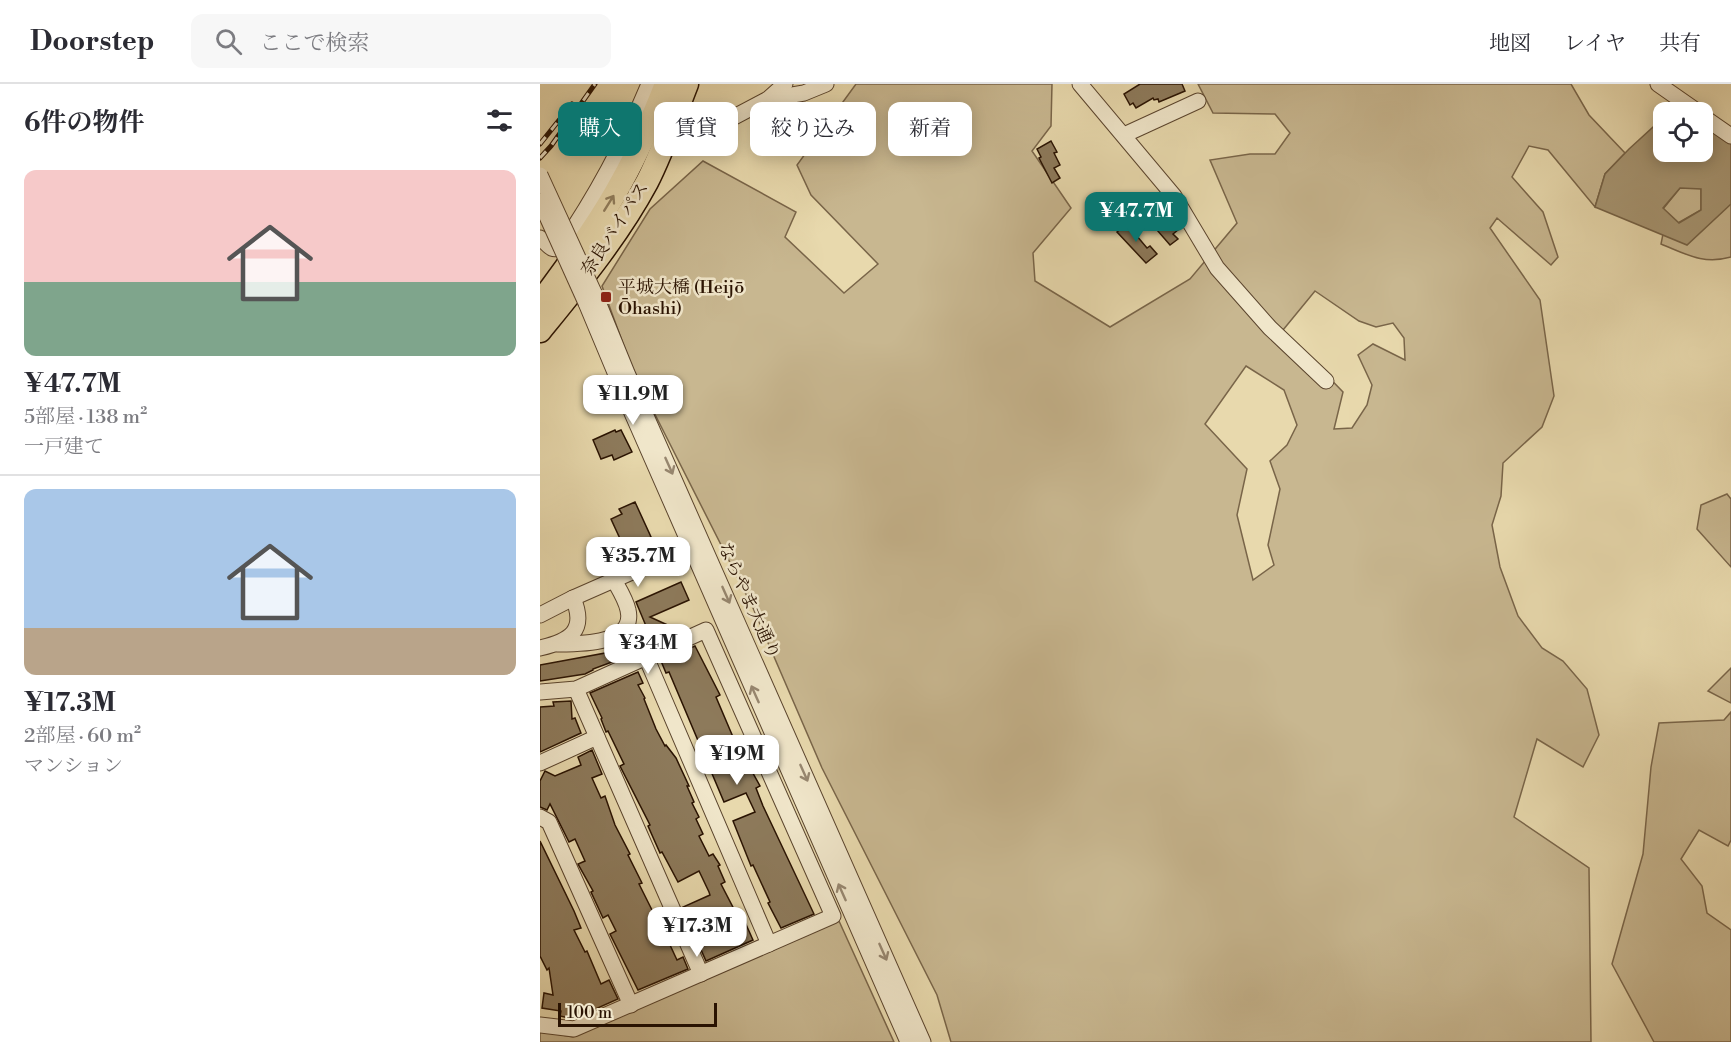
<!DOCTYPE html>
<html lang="ja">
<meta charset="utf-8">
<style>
body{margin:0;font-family:"Libre Bodoni","Noto Serif JP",serif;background:#f7f7f7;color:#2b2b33;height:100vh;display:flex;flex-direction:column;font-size:22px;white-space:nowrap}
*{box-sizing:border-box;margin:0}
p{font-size:20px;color:#7c7c81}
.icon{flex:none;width:33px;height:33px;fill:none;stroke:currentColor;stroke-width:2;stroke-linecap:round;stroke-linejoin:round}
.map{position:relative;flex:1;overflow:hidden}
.panel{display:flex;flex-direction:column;background:#fff;width:540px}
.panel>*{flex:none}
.guide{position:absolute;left:18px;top:18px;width:570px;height:54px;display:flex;gap:12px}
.controls{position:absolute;left:1113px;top:18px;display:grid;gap:12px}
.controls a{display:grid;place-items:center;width:60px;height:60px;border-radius:12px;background:#fff;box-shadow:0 3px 15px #0003;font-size:30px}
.scale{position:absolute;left:18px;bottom:15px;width:159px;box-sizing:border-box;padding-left:6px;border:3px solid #2a1302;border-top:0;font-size:16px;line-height:21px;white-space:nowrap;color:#2a1302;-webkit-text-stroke:4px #f0e6ca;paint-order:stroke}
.price{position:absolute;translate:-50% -51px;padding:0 14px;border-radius:12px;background:#fff;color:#222;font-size:20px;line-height:39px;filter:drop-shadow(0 2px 3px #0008)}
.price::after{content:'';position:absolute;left:50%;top:36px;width:18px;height:14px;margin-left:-9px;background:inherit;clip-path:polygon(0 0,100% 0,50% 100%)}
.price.active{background:#0f766e;color:#fff}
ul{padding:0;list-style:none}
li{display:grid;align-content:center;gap:12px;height:318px;padding:0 24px}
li+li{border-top:2px solid #e1e1e2}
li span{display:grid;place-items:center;height:186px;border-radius:12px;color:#555}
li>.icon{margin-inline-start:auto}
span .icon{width:108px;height:108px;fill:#fffc;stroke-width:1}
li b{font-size:26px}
h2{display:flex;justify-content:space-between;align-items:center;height:72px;padding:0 24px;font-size:26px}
.pill{padding:0 21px;border-radius:12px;background:#fff;box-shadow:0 3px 15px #0003;font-size:21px;line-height:54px}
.pill.active{background:#0f766e;color:#fff}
header{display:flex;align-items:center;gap:36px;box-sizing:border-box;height:84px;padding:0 30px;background:#fff;border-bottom:2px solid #e1e1e2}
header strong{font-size:28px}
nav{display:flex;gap:33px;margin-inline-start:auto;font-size:21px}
.search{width:420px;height:54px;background:#f7f7f7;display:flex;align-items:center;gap:15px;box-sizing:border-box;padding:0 21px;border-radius:12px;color:#7c7c81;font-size:22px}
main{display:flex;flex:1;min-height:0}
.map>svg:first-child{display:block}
.green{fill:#c8b790;stroke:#796549;stroke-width:1.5;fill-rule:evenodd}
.water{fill:#a79673;stroke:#756246;stroke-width:1.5;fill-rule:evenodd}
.building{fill:#8d7a5b;stroke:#2a1302;stroke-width:1.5}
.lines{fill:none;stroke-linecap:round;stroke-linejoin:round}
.minor-casing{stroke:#5a442d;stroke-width:17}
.highway-casing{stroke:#2a1302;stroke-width:25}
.minor{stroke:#f0e6ca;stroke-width:15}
.highway{stroke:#e8d9ad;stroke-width:22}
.rail-casing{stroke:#2a1302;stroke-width:5}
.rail{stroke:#f0e6ca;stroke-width:3;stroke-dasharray:9;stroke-linecap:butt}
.minor-bridge-casing{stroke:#5a442d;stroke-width:17;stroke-linecap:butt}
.minor-bridge{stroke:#f0e6ca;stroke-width:15}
.oneway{stroke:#928060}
.oneway2{stroke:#978770}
.poi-dot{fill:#8f2418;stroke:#f0e6ca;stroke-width:2}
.labels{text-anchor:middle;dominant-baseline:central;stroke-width:5;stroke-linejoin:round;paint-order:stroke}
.street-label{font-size:18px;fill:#2a1302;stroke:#f0e6ca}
.poi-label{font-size:18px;fill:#2a1302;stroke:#f0e6ca;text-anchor:start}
</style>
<header>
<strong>Doorstep</strong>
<div class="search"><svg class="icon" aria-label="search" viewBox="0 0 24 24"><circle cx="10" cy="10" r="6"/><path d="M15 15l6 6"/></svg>ここで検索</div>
<nav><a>地図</a><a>レイヤ</a><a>共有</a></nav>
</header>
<main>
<section class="panel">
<h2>6件の物件<svg class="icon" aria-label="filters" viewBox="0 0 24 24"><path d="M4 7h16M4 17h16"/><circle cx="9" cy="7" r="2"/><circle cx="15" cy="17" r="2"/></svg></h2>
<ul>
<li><span style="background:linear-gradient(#f6c9c9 60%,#7fa58c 0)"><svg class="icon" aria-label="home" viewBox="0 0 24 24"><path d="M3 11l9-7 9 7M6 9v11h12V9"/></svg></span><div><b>¥47.7M</b><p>5部屋 · 138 m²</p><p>一戸建て</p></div></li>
<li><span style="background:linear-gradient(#a9c7e8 75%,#b9a48a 0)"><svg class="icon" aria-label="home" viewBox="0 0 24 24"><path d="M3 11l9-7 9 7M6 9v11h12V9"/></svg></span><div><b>¥17.3M</b><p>2部屋 · 60 m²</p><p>マンション</p></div></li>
</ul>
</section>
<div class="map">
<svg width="1191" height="958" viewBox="0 0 1191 958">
<rect width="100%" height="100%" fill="#e8d9ad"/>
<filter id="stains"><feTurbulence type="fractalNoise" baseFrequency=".00333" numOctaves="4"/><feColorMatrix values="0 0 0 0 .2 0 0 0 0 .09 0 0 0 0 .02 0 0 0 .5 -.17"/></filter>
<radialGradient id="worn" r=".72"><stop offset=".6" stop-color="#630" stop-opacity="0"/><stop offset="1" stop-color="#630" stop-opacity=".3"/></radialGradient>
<g class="green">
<path d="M316,0H512L511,42L492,67L531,124L493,169L495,197L570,243L650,195L697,139L670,76L710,70H735L750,49L735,30L673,29L658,0H1031L1049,31L1085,69L1065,90L1055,123L1008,66L989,62L972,93L1003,128L1018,173L1011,181L957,134L950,144L1000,216L1014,312L1002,343L963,379L961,412L952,441L960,483L978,532L1002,564L1023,577L1047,605L1059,651L1043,683L997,655L974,733L1049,784L1051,958H411L397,911L282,684L213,524L93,287L62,202L110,125L163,77L256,128L245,153L304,209L338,180L271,111L257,81ZM775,207L819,237L836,243L853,239L864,254L865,276L833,260L818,271L832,301L827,321L812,344L794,345L803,308L743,246ZM706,282L744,306L757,341L747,361L730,377L740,405L728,461L734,481L713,496L697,431L707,385L665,340Z"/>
<polygon points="1140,104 1161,104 1161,126 1138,139 1123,125"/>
<path d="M1191,116V173C1163,181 1146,170 1121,160L1123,150Z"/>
<polygon points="1187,410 1191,415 1191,483 1157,445 1161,421"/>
<polygon points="1191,584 1191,619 1168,607"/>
<polygon points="1191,628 1191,756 1188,762 1159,746 1141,775 1162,802 1167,829 1191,846 1191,958 1114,958 1072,880 1103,770 1111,683 1119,639 1184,636"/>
<polygon points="299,837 354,958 0,958 0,947 33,953"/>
</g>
<path class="water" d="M1123,34L1124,68H1162L1163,38L1191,55V120L1147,161L1055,123L1065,90L1089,65ZM1140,104L1161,105V126L1139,139L1123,124Z"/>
<g class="building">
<polygon points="600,0 642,0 645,7 619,18 618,15 614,16 613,14 596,24 593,19 590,21 584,10"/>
<polygon points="511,57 517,68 514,69 520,81 514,84 520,94 512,99 499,74 501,73 497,65"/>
<polygon points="624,128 638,146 633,150 638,155 630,161 610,138"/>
<polygon points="589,138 599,149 596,151 607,164 610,162 617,170 606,179 577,148"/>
<polygon points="75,346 76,348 81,346 92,368 74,376 72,371 61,375 53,356"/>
<polygon points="95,418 111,453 95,461 93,454 82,459 71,435 82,430 79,425"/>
<polygon points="141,498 149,516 110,533 134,544 131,551 121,556 113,552 111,554 96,518"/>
<polygon points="155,562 180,611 176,613 193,653 220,702 216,704 223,722 274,830 241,844 228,819 230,818 213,781 211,782 193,737 215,728 206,709 184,718 129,588 126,589 121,577"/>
<polygon points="71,568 72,578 53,585 53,586 45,590 0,597 0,581"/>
<polygon points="98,588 103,599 98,601 105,614 104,615 116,645 125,662 126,661 136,674 149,702 147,702 154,718 152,719 159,733 156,735 163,750 159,752 169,772 173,770 180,781 178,782 185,798 181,800 196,829 200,827 213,856 166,877 158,859 160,859 143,823 170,811 169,808 159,787 138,798 122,768 120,769 108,742 110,741 80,682 84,680 68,647 66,648 61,635 62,634 50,609"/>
<polygon points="31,617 32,635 35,634 41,649 0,668 0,623 14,622 13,618"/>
<polygon points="52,666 62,690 52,694 61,714 65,712 75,741 90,770 88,771 102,799 99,800 122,846 123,846 137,876 143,873 148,885 98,906 70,850 76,847 68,831 63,834 51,808 53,807 38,780 45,777 35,755 29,758 10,720 7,726 0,723 0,697 5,687 15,692 41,681 38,673"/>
<polygon points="0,757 34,827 41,844 34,846 45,868 47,867 61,900 69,896 78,915 33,935 20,932 21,927 2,924 4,909 13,911 9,884 7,886 0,872"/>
</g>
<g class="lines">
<g class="minor-casing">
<g id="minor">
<polyline points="540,0 634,112 677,184 730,244 786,297"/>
<polyline points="1118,0 1158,28"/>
<polyline points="229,15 264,9 286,0"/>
<polyline points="1162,32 1191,52"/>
<polyline points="584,51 658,17"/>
<polyline points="137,52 150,54 162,50 228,15 245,0"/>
<path d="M0,154C8,159 10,169 21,163C56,112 85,58 109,0"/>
<polyline points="56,213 87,289 383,958"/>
<polyline points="46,219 92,329 368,958"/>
<polyline points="0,531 33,514 158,459"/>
<path d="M17,560C38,560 96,561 88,526C86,516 79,505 74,496"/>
<path d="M0,564C30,557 47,547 33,514"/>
<polyline points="106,573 229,860"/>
<polyline points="36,605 161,890"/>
<polyline points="0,608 36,605 166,546 293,832 34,945 0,941"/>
<polyline points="0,679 57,653"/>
<polyline points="0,733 9,738 91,921"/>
</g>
</g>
<g class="highway-casing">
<g id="highway">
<path d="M0,219C29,179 59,140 82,97C100,65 113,33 126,0"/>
<path d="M0,247C39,199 78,152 107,98C123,67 134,33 147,0"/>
</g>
</g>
<use href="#minor" class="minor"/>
<use href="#highway" class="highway"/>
<g class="rail-casing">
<g id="rail">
<polyline points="0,60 32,20"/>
<polyline points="0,74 11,62 55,0"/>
</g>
</g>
<use href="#rail" class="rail"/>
<g class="minor-bridge-casing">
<g id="minor-bridge">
<polyline points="0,91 56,213"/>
<polyline points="0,117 46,219"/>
</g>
</g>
<use href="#minor-bridge" class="minor-bridge"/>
</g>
<defs><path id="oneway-shaft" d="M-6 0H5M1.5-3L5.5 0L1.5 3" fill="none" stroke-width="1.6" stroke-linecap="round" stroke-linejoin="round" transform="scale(1.5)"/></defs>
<use class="oneway" href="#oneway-shaft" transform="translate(69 119) rotate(-58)"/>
<g class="oneway2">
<use href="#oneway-shaft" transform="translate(129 382) rotate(66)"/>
<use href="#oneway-shaft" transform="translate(186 511) rotate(66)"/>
<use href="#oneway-shaft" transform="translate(215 610) rotate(-114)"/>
<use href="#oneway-shaft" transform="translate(264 689) rotate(66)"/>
<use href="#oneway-shaft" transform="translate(302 808) rotate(-114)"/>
<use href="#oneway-shaft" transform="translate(343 868) rotate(66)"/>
</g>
<rect class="poi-dot" x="60" y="207" width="12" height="12" rx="3"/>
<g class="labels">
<g class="street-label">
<text transform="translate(75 145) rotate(-57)">奈良バイパス</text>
<text transform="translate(209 517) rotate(66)">ならやま大通り</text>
</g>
<g class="poi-label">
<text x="78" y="203">平城大橋 (Heijō<tspan x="78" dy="21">Ōhashi)</tspan></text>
</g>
</g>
<rect width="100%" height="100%" filter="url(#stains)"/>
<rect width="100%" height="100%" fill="url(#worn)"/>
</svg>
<div class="controls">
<a><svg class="icon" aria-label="locate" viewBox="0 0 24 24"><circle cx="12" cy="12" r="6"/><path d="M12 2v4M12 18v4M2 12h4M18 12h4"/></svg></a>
</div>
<div class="scale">100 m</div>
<b class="price active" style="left:596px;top:159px">¥47.7M</b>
<b class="price" style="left:93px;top:342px">¥11.9M</b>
<b class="price" style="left:98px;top:504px">¥35.7M</b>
<b class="price" style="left:108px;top:591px">¥34M</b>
<b class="price" style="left:197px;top:702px">¥19M</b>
<b class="price" style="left:157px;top:874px">¥17.3M</b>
<div class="guide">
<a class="pill active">購入</a>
<a class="pill">賃貸</a>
<a class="pill">絞り込み</a>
<a class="pill">新着</a>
</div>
</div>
</main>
